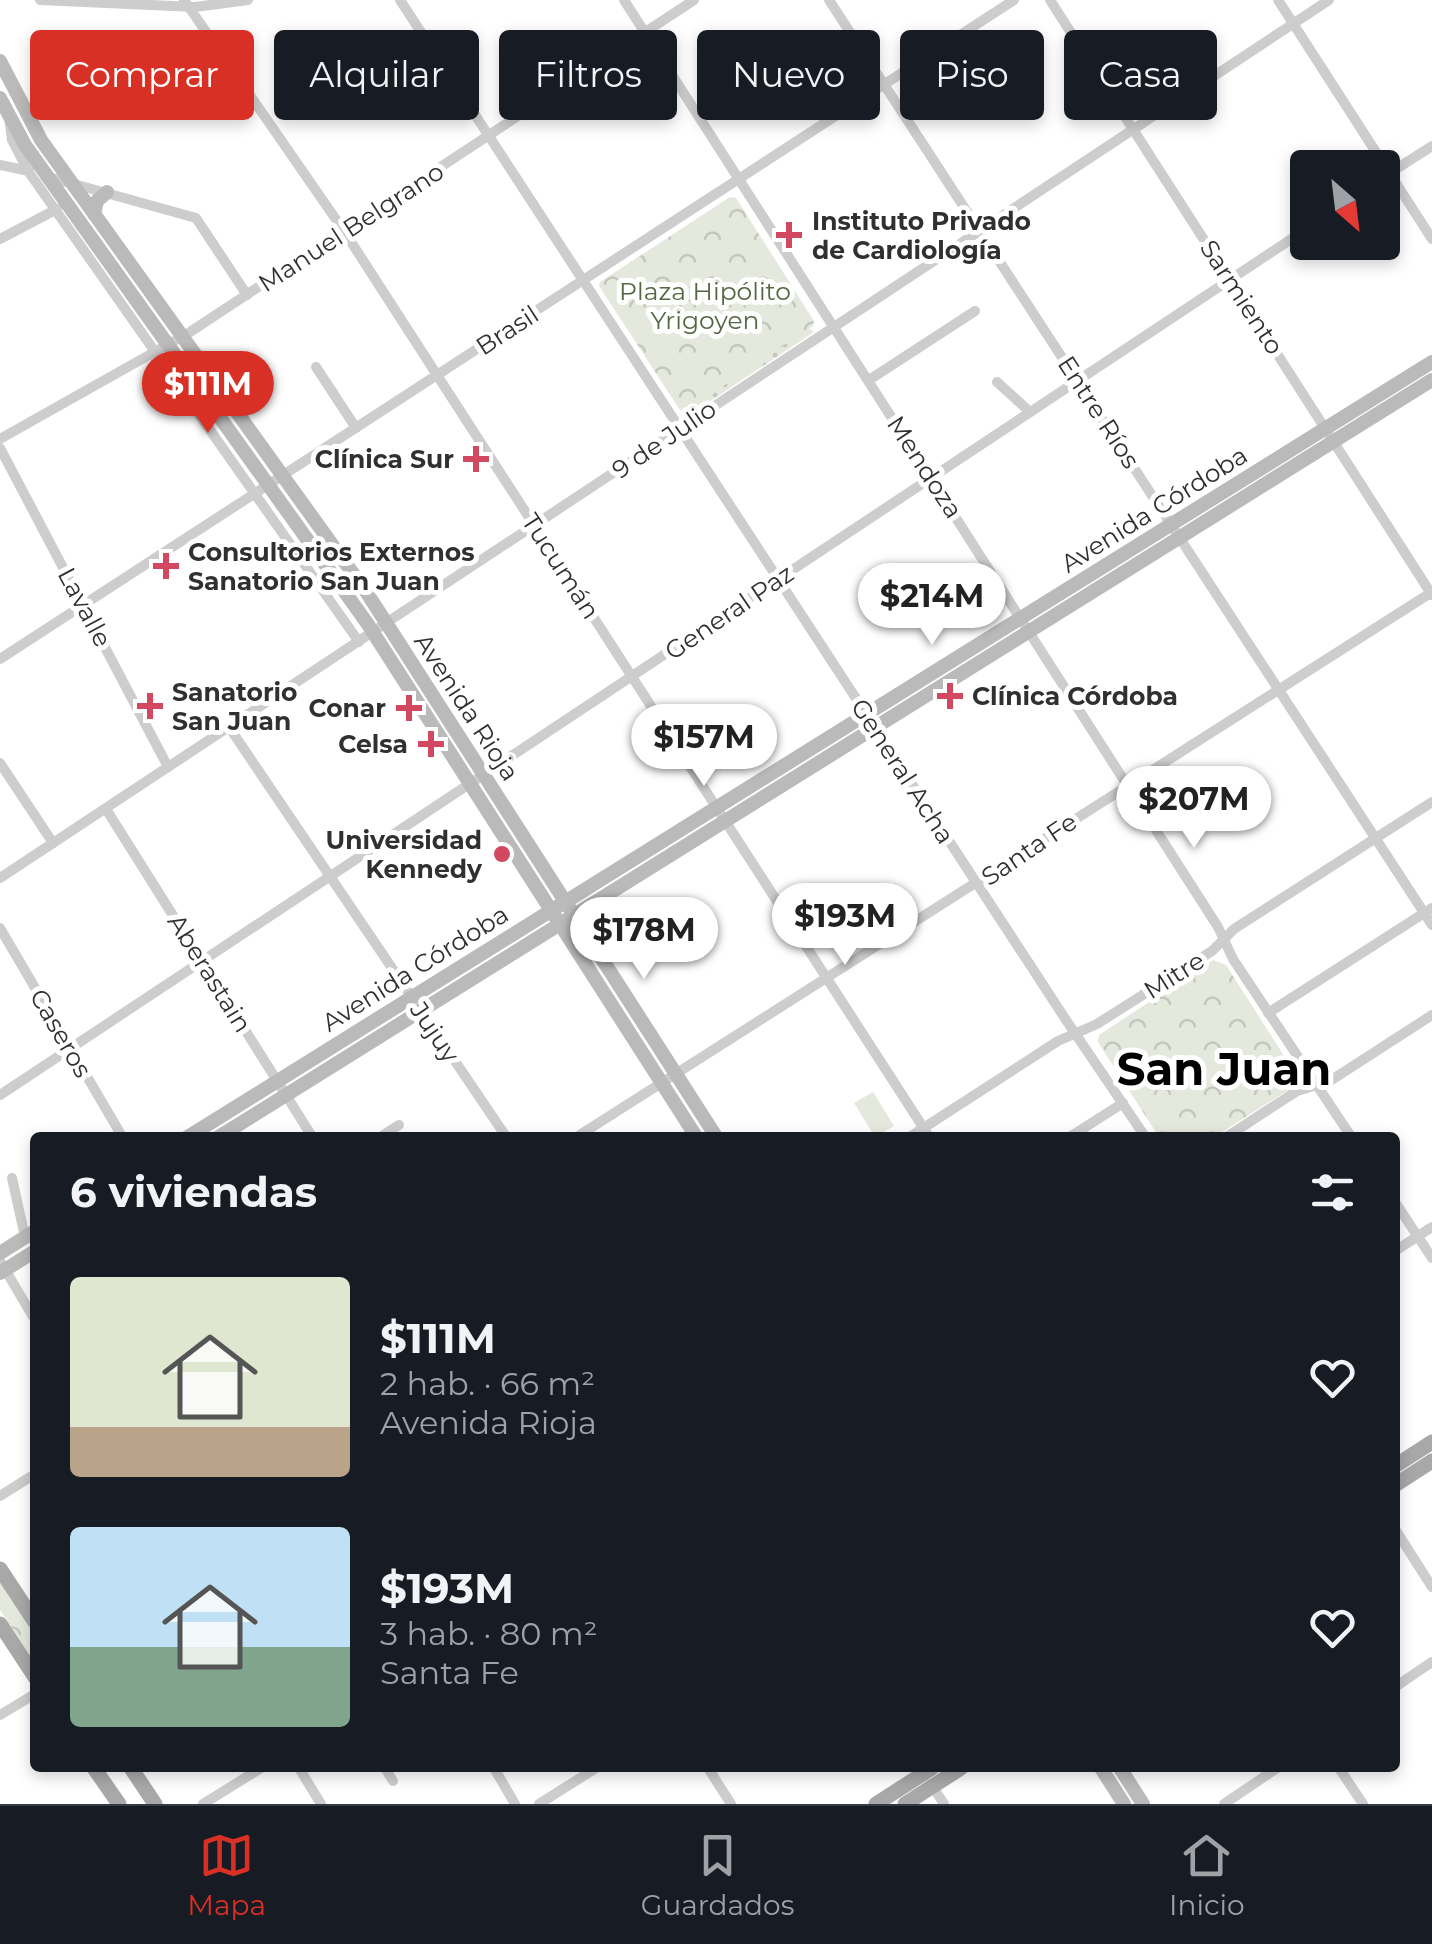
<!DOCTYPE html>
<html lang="es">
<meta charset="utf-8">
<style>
body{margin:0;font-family:Montserrat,sans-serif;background:#242831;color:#f1f3f6;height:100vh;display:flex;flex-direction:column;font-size:38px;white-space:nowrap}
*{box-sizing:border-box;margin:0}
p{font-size:32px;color:#9ea1a6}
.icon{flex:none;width:55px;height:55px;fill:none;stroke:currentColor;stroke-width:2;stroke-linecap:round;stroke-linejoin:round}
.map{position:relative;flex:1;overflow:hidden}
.sheet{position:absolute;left:30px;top:1132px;width:1370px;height:640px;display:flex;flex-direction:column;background:#171b24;border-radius:10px;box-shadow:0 5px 15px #0003}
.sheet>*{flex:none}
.hud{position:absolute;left:30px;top:30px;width:1372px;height:90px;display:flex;gap:20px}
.needle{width:65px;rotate:152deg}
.controls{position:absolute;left:1290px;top:150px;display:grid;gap:20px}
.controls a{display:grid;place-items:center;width:110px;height:110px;border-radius:10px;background:#171b24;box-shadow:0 5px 15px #0003;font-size:50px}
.price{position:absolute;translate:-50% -85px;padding:0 22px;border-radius:35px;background:#fff;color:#222;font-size:32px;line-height:65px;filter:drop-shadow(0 2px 5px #0008)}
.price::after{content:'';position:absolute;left:50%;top:60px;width:30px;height:22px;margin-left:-15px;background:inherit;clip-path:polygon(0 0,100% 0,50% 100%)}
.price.selected{background:#d93025;color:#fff}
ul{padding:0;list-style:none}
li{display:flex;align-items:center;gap:30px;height:250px;padding:0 40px}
li span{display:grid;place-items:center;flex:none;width:280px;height:200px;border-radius:10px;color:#555}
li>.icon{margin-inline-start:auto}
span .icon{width:120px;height:120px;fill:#fffc;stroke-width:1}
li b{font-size:42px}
h2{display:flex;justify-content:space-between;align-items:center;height:120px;padding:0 40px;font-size:42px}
.chip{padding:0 35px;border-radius:10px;background:#171b24;box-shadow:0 5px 15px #0003;font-size:35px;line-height:90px}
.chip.selected{background:#d93025;color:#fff}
.menu{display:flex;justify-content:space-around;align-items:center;height:140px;border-top:2px solid #363941;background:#171b24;font-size:28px;color:#9ea1a6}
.menu a{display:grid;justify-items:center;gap:5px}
.menu .selected{color:#d93025}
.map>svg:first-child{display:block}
.grass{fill:url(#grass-dots)}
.forest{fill:url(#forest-crowns)}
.pitch{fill:#e4e8dd}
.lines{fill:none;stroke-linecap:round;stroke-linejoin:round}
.street{stroke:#cdcdcd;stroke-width:10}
.secondary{stroke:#bababa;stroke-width:14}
.primary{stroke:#a8a8a8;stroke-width:15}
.poi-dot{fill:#d14860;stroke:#fff;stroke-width:4}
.labels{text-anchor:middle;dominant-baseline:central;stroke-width:10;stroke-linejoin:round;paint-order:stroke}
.poi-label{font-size:25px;font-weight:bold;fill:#303030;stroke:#fff;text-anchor:start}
.street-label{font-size:25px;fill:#303030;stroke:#fff}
.park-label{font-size:25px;fill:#576742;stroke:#fff}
.town-label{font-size:45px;font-weight:bold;fill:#000;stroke:#fff}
</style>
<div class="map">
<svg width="1432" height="1804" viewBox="0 0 1432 1804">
<defs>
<pattern id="grass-dots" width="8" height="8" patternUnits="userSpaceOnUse" patternTransform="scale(2.5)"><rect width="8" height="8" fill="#e4e8dd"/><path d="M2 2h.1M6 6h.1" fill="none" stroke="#c4c7be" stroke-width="1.8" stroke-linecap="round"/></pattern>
<pattern id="forest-crowns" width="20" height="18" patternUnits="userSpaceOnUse" patternTransform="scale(2.5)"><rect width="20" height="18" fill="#e4e8dd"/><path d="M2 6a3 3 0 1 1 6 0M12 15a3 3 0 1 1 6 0" fill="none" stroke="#c4c7be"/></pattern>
</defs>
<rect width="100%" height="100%" fill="#fff"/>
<polygon class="grass" points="808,327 814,332 691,414 690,404"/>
<g class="forest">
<polygon points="730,197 736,198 814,321 813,326 686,411 680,410 599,286 600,282"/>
<polygon points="1213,960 1226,965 1295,1073 1290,1089 1214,1137 1159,1137 1098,1042 1099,1035"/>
<polygon points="0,1580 35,1632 35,1663 0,1610"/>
</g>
<polygon class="pitch" points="873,1092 894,1126 875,1137 854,1103"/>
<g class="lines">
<g class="street">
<polyline points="40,0 195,7 248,0"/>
<polyline points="184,0 344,231 930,1138"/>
<polyline points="400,0 1066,1020 1146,1138"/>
<polyline points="624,0 1218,927 1233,959 1352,1138"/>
<polyline points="829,0 1432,925"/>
<polyline points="1050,0 1432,595"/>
<polyline points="1278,0 1432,239"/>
<polyline points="9,117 12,140 28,171 359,642"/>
<polyline points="0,165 29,171"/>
<polyline points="45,176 196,218 247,295"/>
<polyline points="1382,178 1432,146"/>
<polyline points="0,239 57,209"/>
<polyline points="316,367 356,428"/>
<polyline points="869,380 975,311"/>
<polyline points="997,382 1030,412"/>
<polyline points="0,439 190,332 694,0"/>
<polyline points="0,448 168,767"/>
<polyline points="0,659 1014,0"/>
<polyline points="229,727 507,1138"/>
<polyline points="0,763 53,843"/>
<polyline points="106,809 313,1138"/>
<polyline points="0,878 1329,0"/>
<polyline points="0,928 123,1138"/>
<polyline points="1268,1013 1432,908"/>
<polyline points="0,1095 1308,228"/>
<polyline points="379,1138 399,1125"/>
<polyline points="575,1138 1432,592"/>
<polyline points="908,1138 1058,1041 1097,1024 1212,951 1234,929 1432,802"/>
<polyline points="1068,1138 1123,1103"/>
<polyline points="1225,1138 1297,1091 1330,1081 1432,1015"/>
<polyline points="12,1178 25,1237"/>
<polyline points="1395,1202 1432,1258"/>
<polyline points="1395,1251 1432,1227"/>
<polyline points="0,1261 35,1320"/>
<polyline points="0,1496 35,1474"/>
<polyline points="1395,1529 1432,1587"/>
<polyline points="1395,1687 1432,1662"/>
<polyline points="0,1715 35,1694"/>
<polyline points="299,1768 321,1804"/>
<polyline points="385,1768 393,1781"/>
<polyline points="494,1768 515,1804"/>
<polyline points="708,1768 731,1804"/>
<polyline points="1339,1768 1363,1804"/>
<polyline points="931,1784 944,1804"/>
<polyline points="203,1804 261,1768"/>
<polyline points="539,1804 596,1768"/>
<polyline points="1224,1804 1277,1768"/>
</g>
<g class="secondary">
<polyline points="0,61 41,140 367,593 717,1138"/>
<polyline points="0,98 25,145 367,623 697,1138"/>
<polyline points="94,214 97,201 107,192"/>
<polyline points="186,1138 1432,362"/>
<polyline points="217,1138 1432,380"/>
<polyline points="0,1253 35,1231"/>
<polyline points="0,1273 35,1251"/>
<polyline points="1101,1768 1124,1804"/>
<polyline points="1120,1768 1143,1804"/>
</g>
<g class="primary">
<polyline points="1395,1466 1432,1442"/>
<polyline points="1395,1485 1432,1461"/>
<polyline points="0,1569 35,1622"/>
<polyline points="0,1624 35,1677"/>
<polyline points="94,1768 119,1804"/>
<polyline points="131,1768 155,1804"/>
<polyline points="876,1804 932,1768"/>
<polyline points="905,1804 961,1768"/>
</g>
</g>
<g class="poi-dot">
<path d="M784 220h10v10h10v10h-10v10h-10v-10h-10v-10h10z"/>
<path d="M471 444h10v10h10v10h-10v10h-10v-10h-10v-10h10z"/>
<path d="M161 551h10v10h10v10h-10v10h-10v-10h-10v-10h10z"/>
<path d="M945 681h10v10h10v10h-10v10h-10v-10h-10v-10h10z"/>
<path d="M145 691h10v10h10v10h-10v10h-10v-10h-10v-10h10z"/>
<path d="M404 693h10v10h10v10h-10v10h-10v-10h-10v-10h10z"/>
<path d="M426 729h10v10h10v10h-10v10h-10v-10h-10v-10h10z"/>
<circle cx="502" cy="854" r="10"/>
</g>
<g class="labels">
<g class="poi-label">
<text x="812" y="221">Instituto Privado<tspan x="812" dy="29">de Cardiología</tspan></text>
<text x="454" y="459" text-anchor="end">Clínica Sur</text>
<text x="188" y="552">Consultorios Externos<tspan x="188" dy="29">Sanatorio San Juan</tspan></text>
<text x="172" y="692">Sanatorio<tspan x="172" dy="29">San Juan</tspan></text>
<text x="972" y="696">Clínica Córdoba</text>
<text x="386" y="708" text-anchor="end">Conar</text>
<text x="408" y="744" text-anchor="end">Celsa</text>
<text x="482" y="840" text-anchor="end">Universidad<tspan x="482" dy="29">Kennedy</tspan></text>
</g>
<g class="street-label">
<text transform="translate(351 227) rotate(-33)">Manuel Belgrano</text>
<text transform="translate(1242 297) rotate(57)">Sarmiento</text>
<text transform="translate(507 330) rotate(-33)">Brasil</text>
<text transform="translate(1099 412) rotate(57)">Entre Ríos</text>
<text transform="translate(664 439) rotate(-34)">9 de Julio</text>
<text transform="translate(925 467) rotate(57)">Mendoza</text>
<text transform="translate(1154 509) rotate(-32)">Avenida Córdoba</text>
<text transform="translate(561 566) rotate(57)">Tucumán</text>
<text transform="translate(85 607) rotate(62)">Lavalle</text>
<text transform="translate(729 612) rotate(-34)">General Paz</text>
<text transform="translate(467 707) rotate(57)">Avenida Rioja</text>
<text transform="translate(903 771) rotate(57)">General Acha</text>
<text transform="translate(1029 849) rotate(-34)">Santa Fe</text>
<text transform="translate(415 968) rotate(-32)">Avenida Córdoba</text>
<text transform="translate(210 973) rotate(58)">Aberastain</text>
<text transform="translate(1174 975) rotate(-32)">Mitre</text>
<text transform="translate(435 1032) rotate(56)">Jujuy</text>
<text transform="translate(61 1033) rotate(60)">Caseros</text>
</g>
<g class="park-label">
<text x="705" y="291">Plaza Hipólito<tspan x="705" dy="29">Yrigoyen</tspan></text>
</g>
<g class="town-label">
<text x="1224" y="1068">San Juan</text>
</g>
</g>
</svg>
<div class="controls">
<a><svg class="needle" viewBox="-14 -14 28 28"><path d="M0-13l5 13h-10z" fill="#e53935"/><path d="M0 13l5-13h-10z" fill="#9ea1a6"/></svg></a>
</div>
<b class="price selected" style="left:208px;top:436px">$111M</b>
<b class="price" style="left:932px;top:648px">$214M</b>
<b class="price" style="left:704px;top:789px">$157M</b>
<b class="price" style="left:1194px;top:851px">$207M</b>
<b class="price" style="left:845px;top:968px">$193M</b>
<b class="price" style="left:644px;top:982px">$178M</b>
<div class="hud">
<a class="chip selected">Comprar</a>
<a class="chip">Alquilar</a>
<a class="chip">Filtros</a>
<a class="chip">Nuevo</a>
<a class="chip">Piso</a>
<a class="chip">Casa</a>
</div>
<section class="sheet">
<h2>6 viviendas<svg class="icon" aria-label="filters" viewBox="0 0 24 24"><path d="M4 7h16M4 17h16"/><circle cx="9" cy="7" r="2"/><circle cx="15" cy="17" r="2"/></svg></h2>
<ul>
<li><span style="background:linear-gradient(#dfe7d0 75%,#b9a48a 0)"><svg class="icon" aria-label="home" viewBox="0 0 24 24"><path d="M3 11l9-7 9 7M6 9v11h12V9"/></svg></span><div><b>$111M</b><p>2 hab. · 66 m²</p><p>Avenida Rioja</p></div><svg class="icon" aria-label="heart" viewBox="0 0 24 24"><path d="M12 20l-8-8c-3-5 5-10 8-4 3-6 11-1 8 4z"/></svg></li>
<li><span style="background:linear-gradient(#bfe0f5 60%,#7fa58c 0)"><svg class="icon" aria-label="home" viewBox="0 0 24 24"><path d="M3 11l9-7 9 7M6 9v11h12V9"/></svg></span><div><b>$193M</b><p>3 hab. · 80 m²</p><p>Santa Fe</p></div><svg class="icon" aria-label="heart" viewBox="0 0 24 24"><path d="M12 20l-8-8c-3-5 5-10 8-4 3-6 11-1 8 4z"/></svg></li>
</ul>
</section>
</div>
<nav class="menu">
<a class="selected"><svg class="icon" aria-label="map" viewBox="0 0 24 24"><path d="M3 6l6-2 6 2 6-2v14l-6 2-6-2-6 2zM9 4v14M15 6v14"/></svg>Mapa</a>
<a><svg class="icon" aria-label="saved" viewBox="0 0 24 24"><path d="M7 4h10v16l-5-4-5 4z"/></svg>Guardados</a>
<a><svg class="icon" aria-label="home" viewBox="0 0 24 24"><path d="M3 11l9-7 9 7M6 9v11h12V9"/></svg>Inicio</a>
</nav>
